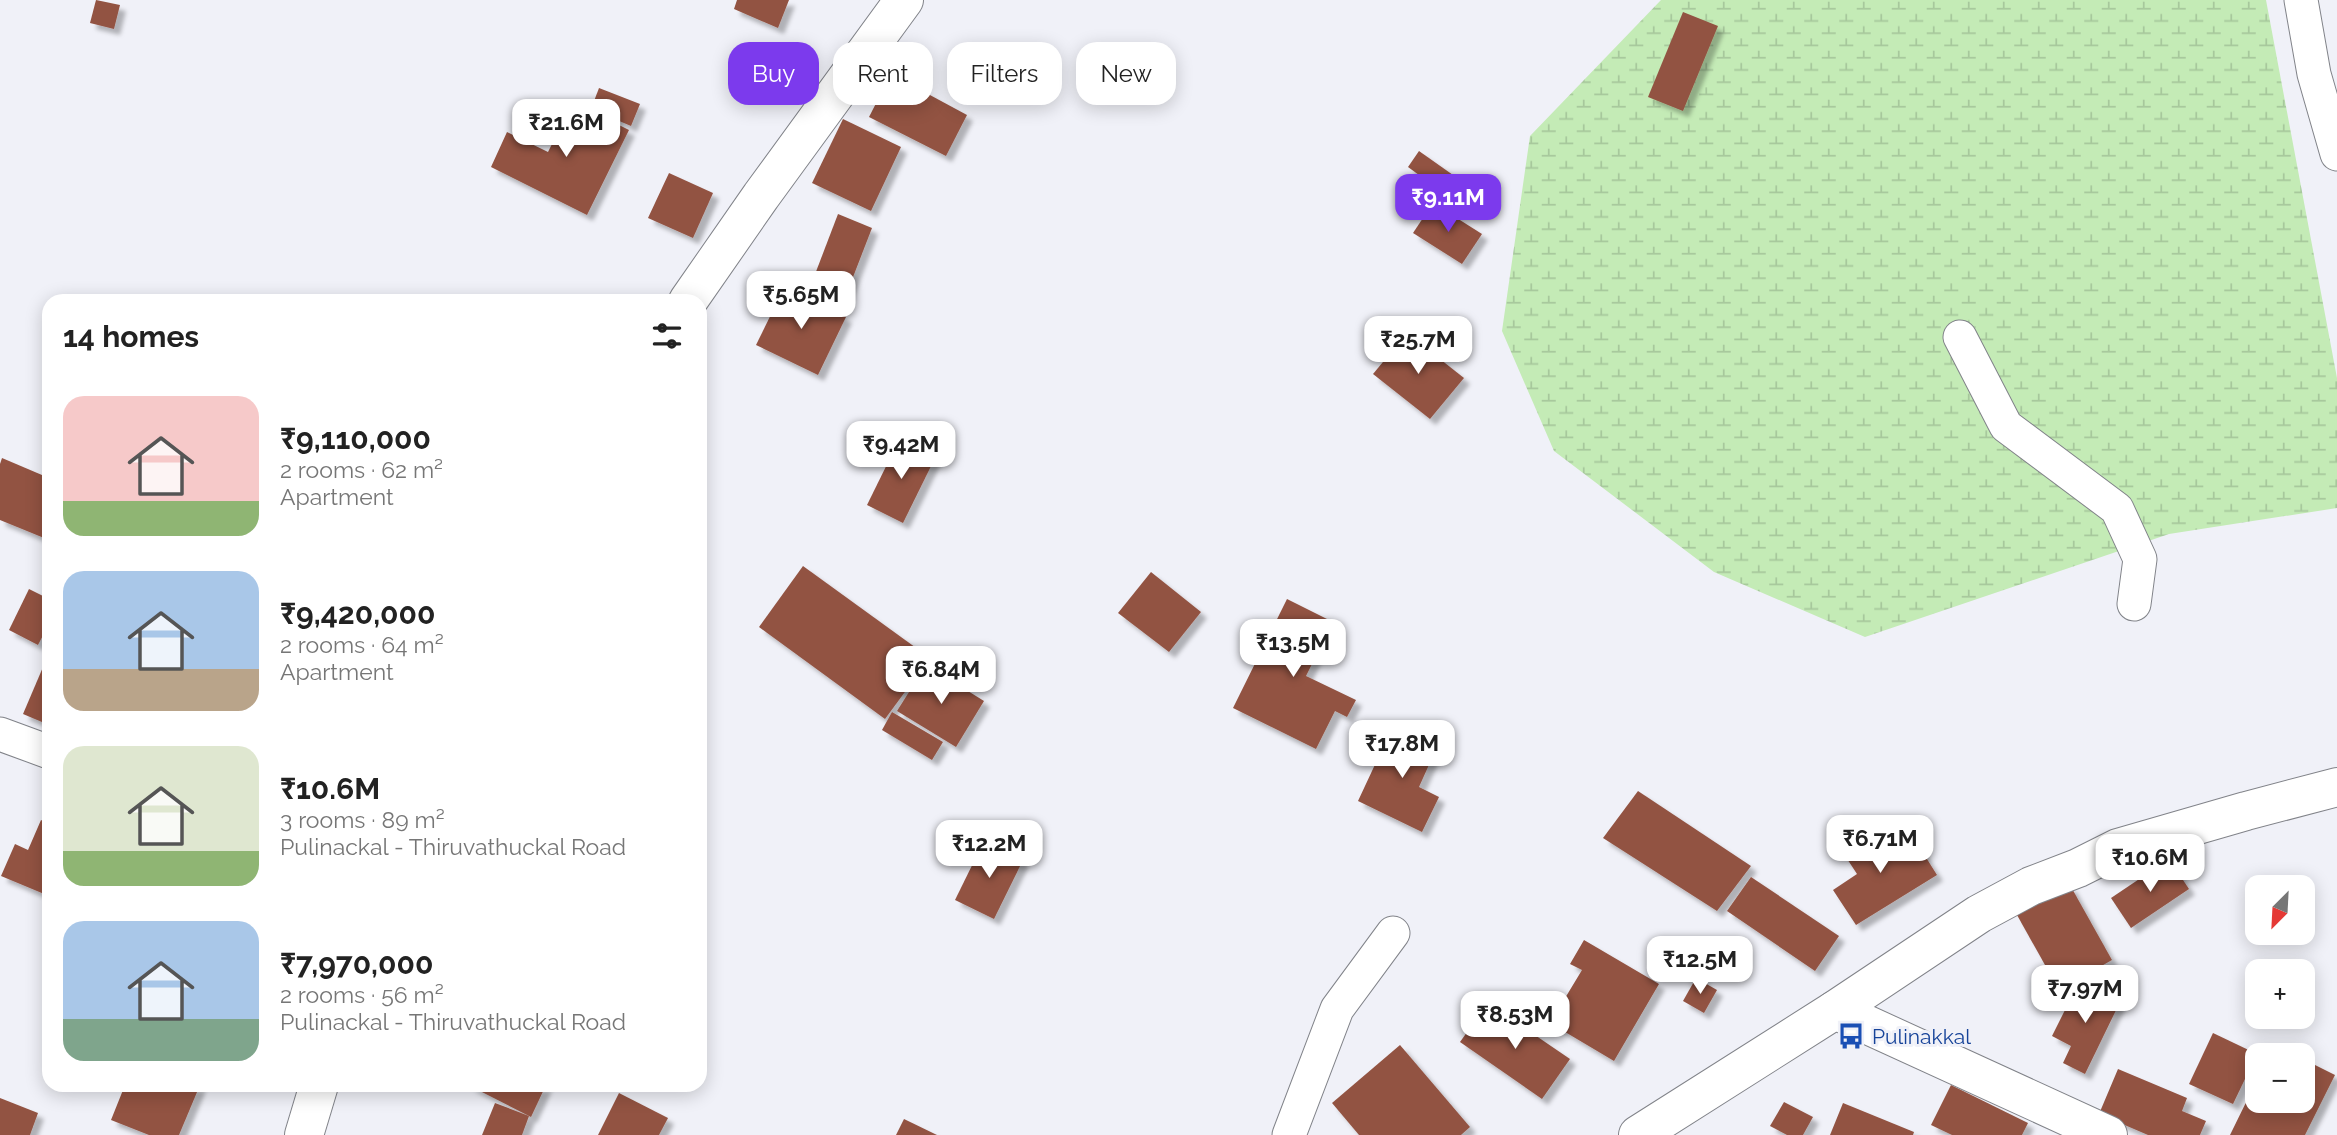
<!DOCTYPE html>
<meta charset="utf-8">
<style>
body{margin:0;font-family:Raleway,sans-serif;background:#f6f6f6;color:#222;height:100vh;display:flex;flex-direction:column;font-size:26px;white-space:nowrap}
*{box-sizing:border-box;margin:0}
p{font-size:23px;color:#767676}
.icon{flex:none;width:38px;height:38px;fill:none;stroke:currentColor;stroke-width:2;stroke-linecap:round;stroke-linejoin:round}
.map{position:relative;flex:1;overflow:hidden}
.sheet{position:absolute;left:42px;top:294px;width:665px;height:798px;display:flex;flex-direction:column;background:#fff;border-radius:21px;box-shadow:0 4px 18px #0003}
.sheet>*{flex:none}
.banner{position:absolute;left:728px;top:42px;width:665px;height:63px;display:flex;gap:14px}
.needle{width:46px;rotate:204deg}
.buttons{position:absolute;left:2245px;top:875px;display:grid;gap:14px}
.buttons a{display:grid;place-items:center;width:70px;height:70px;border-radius:14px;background:#fff;box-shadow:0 4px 18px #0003;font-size:35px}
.price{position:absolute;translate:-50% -60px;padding:0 16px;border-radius:14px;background:#fff;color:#222;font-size:23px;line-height:46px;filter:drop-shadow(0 2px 4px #0008)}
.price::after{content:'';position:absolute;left:50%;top:42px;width:21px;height:16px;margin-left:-10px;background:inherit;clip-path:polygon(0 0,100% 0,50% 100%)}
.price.selected{background:#7c3aed;color:#fff}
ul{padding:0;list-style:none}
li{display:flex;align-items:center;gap:21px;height:175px;padding:0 21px}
li span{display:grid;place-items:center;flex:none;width:196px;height:140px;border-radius:21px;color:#555}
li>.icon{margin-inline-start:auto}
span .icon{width:84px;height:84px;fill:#fffc;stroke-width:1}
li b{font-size:30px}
h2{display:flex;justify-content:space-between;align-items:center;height:84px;padding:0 21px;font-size:30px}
.tag{padding:0 24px;border-radius:21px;background:#fff;box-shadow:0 4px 18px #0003;font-size:24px;line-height:63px}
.tag.selected{background:#7c3aed;color:#fff}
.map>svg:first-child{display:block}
.wetland{fill:url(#wetland-marsh)}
.building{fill:#925342;filter:url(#shadow)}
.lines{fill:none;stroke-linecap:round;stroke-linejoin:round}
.street-casing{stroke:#818389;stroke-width:35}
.secondary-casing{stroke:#818389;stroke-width:40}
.street{stroke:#fff;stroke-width:33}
.secondary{stroke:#fff;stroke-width:38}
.labels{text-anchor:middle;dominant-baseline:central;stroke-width:6;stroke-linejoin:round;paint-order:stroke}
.transit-label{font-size:21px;fill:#164399;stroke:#f0f1f8;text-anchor:start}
</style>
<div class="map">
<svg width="2337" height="1135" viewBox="0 0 2337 1135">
<defs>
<pattern id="wetland-marsh" width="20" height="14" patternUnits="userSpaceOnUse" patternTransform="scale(1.75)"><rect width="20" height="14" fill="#c4ebb6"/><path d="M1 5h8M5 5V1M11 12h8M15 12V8" fill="none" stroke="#a7c89c"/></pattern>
<filter id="shadow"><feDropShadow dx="6" dy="6" stdDeviation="2" flood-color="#0004"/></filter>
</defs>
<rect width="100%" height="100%" fill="#f0f1f8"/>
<polygon class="wetland" points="1661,0 2266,0 2337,378 2337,508 2169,534 1865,637 1714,572 1554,451 1502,331 1530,136"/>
<g class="building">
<polygon points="96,0 120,5 114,29 90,23"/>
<polygon points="737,0 789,0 778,28 734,9"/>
<polygon points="1683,12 1718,26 1683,111 1648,97"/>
<polygon points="891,74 967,115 946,156 869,117"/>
<polygon points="599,88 640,104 631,126 591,109"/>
<polygon points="573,102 629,130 587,215 491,167 507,132 548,152"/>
<polygon points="843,119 901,147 871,211 812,183"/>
<polygon points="1419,151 1453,175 1441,191 1408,167"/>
<polygon points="669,173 713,193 693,238 648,218"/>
<polygon points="1433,203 1482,234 1462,264 1413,233"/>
<polygon points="838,214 872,228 843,303 809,290"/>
<polygon points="784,288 846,317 818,375 756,345"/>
<polygon points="1407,333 1464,378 1430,419 1373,374"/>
<polygon points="899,440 935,458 903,523 867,505"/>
<polygon points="2,458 49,478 49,540 0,520 0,464"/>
<polygon points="803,566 930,658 885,719 759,627"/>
<polygon points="1151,572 1201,612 1169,652 1118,613"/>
<polygon points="29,589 49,599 49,624 38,645 9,630"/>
<polygon points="1287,599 1333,622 1306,676 1356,700 1347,717 1335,711 1316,749 1233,708"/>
<polygon points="49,653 49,725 23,714"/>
<polygon points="926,665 984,701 956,747 897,711"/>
<polygon points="892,712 943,742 932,760 882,730"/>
<polygon points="1393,726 1437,747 1419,787 1439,797 1422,832 1358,801"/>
<polygon points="1638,791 1751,866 1717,911 1603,838"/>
<polygon points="41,820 49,824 49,896 1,876 15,844 28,850"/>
<polygon points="1873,828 1890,856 1915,840 1937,875 1856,925 1833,890 1857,874 1840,848"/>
<polygon points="984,841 1023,860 994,919 955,900"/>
<polygon points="2169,859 2189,889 2131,928 2111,898"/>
<polygon points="1751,877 1839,936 1815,971 1727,911"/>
<polygon points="2070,885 2112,960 2059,990 2017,915"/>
<polygon points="1584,940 1659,984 1614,1061 1550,1023 1582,970 1570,964"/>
<polygon points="1696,978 1717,990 1704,1013 1683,1001"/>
<polygon points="2079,982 2120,1002 2085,1074 2063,1063 2071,1046 2052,1036"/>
<polygon points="1488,1003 1570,1059 1542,1099 1460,1042"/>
<polygon points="2213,1033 2257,1054 2233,1104 2189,1084"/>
<polygon points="1400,1045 1470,1127 1461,1135 1359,1135 1332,1103"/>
<polygon points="2303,1059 2335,1075 2305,1135 2230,1135 2255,1084 2258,1085 2258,1101 2303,1101"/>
<polygon points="2118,1069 2187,1098 2182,1111 2206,1121 2200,1135 2148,1135 2099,1114"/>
<polygon points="125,1085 200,1085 179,1135 149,1135 111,1120"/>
<polygon points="468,1085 546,1085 531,1117"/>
<polygon points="1951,1085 2028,1123 2022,1135 1952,1135 1931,1125"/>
<polygon points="619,1093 668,1118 659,1135 598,1135"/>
<polygon points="0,1098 38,1113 30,1135 0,1135"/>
<polygon points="1784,1102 1813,1117 1803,1135 1787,1135 1770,1126"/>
<polygon points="495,1103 529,1116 522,1135 482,1135"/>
<polygon points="1843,1103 1914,1132 1913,1135 1830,1135"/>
<polygon points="904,1119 937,1135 896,1135"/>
</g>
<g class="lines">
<g class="street-casing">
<g id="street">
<polyline points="2301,0 2314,74 2337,154"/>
<polyline points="1960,337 2006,426 2117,509 2140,559 2134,604"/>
<polyline points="0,734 49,752"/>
<polyline points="1289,1135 1337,1009 1393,933"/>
</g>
</g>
<g class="secondary-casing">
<g id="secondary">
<polyline points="688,301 761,196 904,0"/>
<polyline points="1835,1010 2108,1135"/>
<polyline points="304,1135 319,1085"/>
<polyline points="1638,1135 1835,1010 1979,914 2031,886 2078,868 2118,848 2246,811 2337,787"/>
</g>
</g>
<use href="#street" class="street"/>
<use href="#secondary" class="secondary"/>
</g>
<defs>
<g id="bus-bare" transform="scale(2.1)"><path d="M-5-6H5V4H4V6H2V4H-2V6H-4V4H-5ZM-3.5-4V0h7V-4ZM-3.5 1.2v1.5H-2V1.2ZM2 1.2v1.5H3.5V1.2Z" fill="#1a4fb4" stroke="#f0f1f8" stroke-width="2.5" paint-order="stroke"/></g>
</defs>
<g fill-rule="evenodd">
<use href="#bus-bare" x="1851" y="1036"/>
</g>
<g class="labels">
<g class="transit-label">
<text x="1872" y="1036">Pulinakkal</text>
</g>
</g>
</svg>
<div class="buttons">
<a><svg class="needle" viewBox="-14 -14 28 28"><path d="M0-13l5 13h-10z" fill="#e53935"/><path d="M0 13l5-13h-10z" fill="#767676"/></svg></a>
<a>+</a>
<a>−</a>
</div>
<b class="price" style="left:566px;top:159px">₹21.6M</b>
<b class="price selected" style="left:1448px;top:234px">₹9.11M</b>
<b class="price" style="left:801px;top:331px">₹5.65M</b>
<b class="price" style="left:1418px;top:376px">₹25.7M</b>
<b class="price" style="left:901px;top:481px">₹9.42M</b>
<b class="price" style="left:1293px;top:679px">₹13.5M</b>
<b class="price" style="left:941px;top:706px">₹6.84M</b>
<b class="price" style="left:1402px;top:780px">₹17.8M</b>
<b class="price" style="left:1880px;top:875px">₹6.71M</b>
<b class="price" style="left:989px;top:880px">₹12.2M</b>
<b class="price" style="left:2150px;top:894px">₹10.6M</b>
<b class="price" style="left:1700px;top:996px">₹12.5M</b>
<b class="price" style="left:2085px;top:1025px">₹7.97M</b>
<b class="price" style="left:1515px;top:1051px">₹8.53M</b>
<div class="banner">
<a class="tag selected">Buy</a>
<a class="tag">Rent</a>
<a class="tag">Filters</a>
<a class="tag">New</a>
</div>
<section class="sheet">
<h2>14 homes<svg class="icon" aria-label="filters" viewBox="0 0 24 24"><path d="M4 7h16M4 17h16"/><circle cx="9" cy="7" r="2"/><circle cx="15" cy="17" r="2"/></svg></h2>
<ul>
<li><span style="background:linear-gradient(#f6c9c9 75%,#8fb573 0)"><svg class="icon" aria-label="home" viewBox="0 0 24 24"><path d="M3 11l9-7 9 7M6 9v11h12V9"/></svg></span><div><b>₹9,110,000</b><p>2 rooms · 62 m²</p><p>Apartment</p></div></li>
<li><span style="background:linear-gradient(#a9c7e8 70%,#b9a48a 0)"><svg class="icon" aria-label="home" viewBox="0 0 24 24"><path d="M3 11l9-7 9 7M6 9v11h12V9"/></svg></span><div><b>₹9,420,000</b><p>2 rooms · 64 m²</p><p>Apartment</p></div></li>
<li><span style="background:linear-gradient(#dfe7d0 75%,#8fb573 0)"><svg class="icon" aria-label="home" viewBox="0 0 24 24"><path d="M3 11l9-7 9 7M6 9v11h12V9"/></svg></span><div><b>₹10.6M</b><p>3 rooms · 89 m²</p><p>Pulinackal - Thiruvathuckal Road</p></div></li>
<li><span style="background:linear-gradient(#a9c7e8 70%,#7fa58c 0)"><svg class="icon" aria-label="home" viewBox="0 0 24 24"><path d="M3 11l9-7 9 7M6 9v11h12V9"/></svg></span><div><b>₹7,970,000</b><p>2 rooms · 56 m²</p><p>Pulinackal - Thiruvathuckal Road</p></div></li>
</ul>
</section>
</div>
